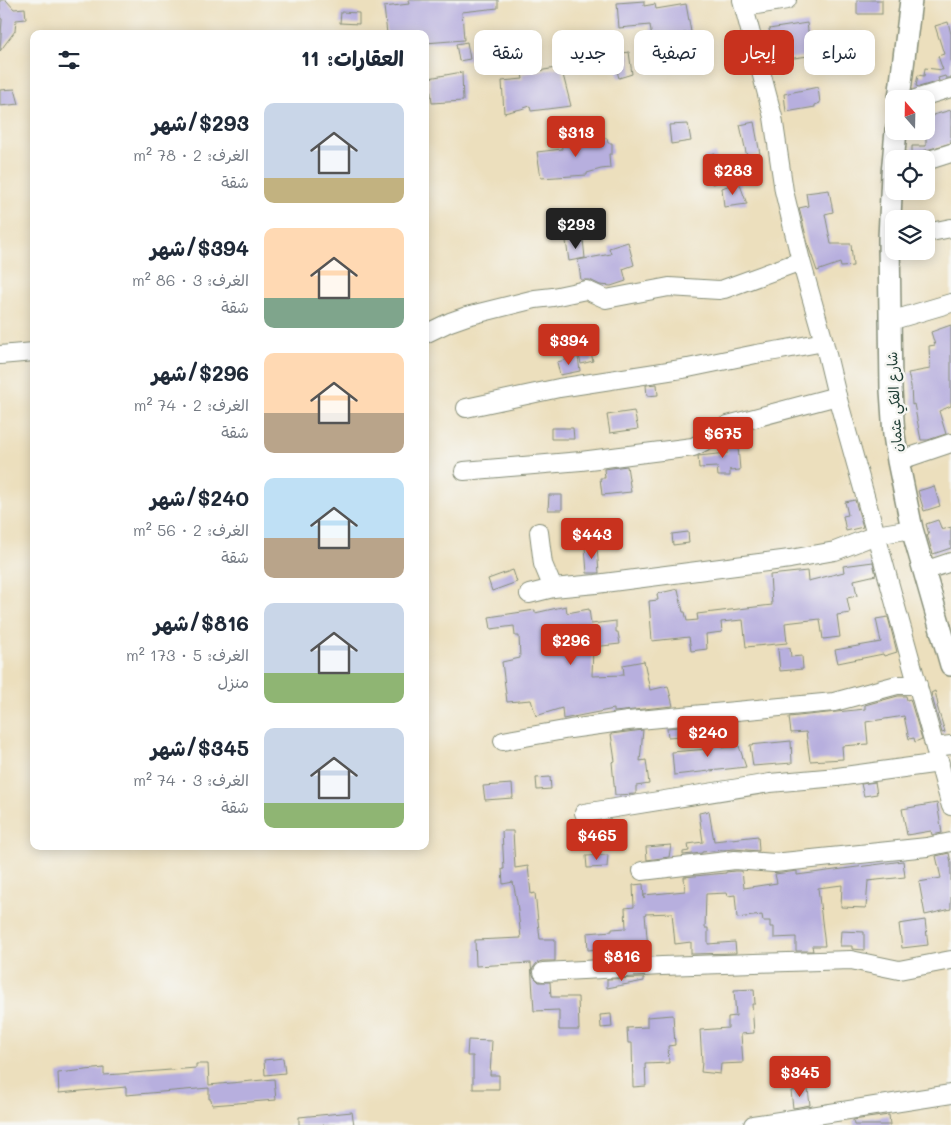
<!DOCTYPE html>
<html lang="ar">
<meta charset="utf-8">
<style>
body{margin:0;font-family:Mali,"Playpen Sans Arabic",sans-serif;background:#f6f6f7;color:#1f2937;direction:rtl;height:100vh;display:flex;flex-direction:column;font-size:19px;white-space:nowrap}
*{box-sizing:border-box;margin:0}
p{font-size:16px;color:#747a83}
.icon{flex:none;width:28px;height:28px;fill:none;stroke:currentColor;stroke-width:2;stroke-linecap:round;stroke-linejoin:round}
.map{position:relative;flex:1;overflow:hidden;direction:ltr}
.drawer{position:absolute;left:30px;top:30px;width:399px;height:820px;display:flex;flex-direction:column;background:#fff;border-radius:10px;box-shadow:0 2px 12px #0003;direction:rtl}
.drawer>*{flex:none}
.banner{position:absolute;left:444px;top:30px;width:431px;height:45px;direction:rtl;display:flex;gap:10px}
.needle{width:32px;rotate:340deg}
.buttons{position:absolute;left:885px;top:90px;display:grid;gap:10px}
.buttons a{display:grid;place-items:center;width:50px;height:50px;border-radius:10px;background:#fff;box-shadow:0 2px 12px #0003;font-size:25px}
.price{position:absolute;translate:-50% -42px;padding:0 11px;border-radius:5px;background:#c8321e;color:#fff;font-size:16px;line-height:32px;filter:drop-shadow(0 1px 2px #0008)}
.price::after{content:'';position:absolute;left:50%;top:30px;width:15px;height:11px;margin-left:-8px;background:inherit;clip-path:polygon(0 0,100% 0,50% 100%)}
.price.on{background:#222;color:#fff}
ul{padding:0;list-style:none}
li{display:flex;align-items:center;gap:15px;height:125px;padding:0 25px}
li span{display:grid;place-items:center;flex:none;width:140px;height:100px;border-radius:10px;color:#555}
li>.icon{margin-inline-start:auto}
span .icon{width:60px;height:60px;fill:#fffc;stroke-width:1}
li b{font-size:21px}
h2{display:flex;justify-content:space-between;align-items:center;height:60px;padding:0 25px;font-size:21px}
.pill{padding:0 18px;border-radius:10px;background:#fff;box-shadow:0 2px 12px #0003;font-size:18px;line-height:45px}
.pill.on{background:#c8321e;color:#fff}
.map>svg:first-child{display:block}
.building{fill:#b7afde}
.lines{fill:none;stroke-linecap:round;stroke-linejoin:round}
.minor-casing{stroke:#868e78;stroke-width:20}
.tertiary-casing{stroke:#868e78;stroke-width:24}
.minor{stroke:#fff;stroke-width:18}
.tertiary{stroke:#fff;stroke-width:21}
.labels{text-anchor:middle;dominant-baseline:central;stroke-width:5;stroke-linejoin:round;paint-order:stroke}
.street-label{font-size:14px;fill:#1f3d34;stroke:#f6f6f2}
</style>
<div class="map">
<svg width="951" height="1125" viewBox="0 0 951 1125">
<rect width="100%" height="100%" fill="#f6f6f2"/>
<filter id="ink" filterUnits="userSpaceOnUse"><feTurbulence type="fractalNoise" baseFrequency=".02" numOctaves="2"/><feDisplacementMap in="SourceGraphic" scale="10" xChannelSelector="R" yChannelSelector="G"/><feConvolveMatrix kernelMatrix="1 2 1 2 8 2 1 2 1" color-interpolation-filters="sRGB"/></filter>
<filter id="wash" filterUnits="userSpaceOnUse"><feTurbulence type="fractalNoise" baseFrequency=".0096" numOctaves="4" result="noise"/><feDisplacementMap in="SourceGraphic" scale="20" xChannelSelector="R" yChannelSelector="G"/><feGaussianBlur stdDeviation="1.12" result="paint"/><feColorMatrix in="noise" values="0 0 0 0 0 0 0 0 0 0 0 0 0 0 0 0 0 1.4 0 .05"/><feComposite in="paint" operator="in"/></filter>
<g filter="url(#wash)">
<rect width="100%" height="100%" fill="#ecdfbd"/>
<g id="blocks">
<g class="building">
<polygon points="0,0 6,0 14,9 25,8 26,19 16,20 15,31 0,51 2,19 0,18"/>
<polygon points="408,0 498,0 498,8 462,12 464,40 425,43 425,34 387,34 384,7 409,4"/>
<rect x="857" y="0" width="25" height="14"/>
<polygon points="644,1 644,6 655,4 656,9 686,4 691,32 652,39 650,25 619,28 617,3"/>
<polygon points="341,12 359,13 359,24 340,23"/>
<polygon points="948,22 951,34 951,78 946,78 945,76 938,78 939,81 919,87 916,86 918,75 924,76 925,68 943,70 938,56 944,54 935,26"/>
<polygon points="807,23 809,38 805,39 808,56 780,60 783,69 772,72 768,57 765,34 770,33 769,29"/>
<polygon points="467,42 470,59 459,61 456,44"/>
<polygon points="699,44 700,62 686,64 684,45"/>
<polygon points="629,52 632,74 619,78 612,55"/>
<polygon points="561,67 571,106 531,111 530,106 521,109 504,113 502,81 523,79 522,74"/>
<polygon points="462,72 463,101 432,103 429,78"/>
<polygon points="818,87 820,103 815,105 815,107 786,112 784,94"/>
<polygon points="15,89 19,104 0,106 0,90"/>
<polygon points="951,110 951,143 923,151 919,154 916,158 912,158 912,146 926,146 926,119 933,117 933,115"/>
<polygon points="754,122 760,154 747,157 740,125"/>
<polygon points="688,124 691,141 671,144 669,125"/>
<polygon points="607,138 608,143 612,143 612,154 609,154 610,168 601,169 587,173 587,175 541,178 537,152 562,149 561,140"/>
<polygon points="715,153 723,181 712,184 704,156"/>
<polygon points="739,182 747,204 724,207 722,188"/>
<polygon points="829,190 833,212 825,214 831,244 851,244 853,266 841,267 840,263 817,271 809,248 799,208 808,206 806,193"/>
<polygon points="583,239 585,258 569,261 566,241"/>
<polygon points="628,242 634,265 623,269 626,281 611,286 600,285 590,280 581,280 578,260 611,254 609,248"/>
<polygon points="951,325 951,406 939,411 946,434 928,440 921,440 914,404 912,405 911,386 908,373 930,369 929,346 935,345 931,332"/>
<polygon points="590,348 593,361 581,364 578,351"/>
<polygon points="578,357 580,371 560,375 557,362"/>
<polygon points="657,384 658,395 647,396 646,385"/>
<polygon points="634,411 638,429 610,433 607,415"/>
<polygon points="551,428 573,428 574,439 551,439"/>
<polygon points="737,434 740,470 730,471 730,469 730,476 718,476 717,467 699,468 698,456 728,453 726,438"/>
<polygon points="627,466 631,492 602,495 600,478 605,478 604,469"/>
<polygon points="934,486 940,506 924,511 918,491"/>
<polygon points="549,495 562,495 562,510 548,510"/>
<polygon points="855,500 863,527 846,531 843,516 848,515 845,502"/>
<polygon points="938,520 942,530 951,527 951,548 933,554 927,535 929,535 926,524"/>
<polygon points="688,532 689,543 673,545 672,534"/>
<polygon points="597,546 599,573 587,573 585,547"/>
<polygon points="873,562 876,575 854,580 857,596 847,598 850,613 837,615 840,637 823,639 820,619 785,623 787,643 746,647 743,620 721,622 722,632 706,634 707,649 691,651 689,637 652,641 649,601 658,600 657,594 660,593 678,589 683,612 685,612 687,621 698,620 697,614 772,605 770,575 807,571 808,581 844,572 843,566"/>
<polygon points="513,570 517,582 492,591 488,579"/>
<polygon points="566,606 567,613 589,609 591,624 616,621 616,632 618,632 620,644 593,647 592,676 624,675 623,665 644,661 650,690 668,686 673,706 614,712 614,709 563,719 562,708 536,716 531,700 507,702 502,662 520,658 519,636 515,636 514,626 491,629 489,617 535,610 535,613"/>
<polygon points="888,617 897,652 884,656 883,654 838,663 835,650 881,642 876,619"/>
<polygon points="790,648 791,657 802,656 803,669 780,671 778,649"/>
<polygon points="935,691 938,705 937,706 945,732 942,733 931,693"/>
<polygon points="898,696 906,696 907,700 910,699 922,739 915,742 914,738 909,739 904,716 866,722 868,744 842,746 843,759 810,761 806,732 791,733 789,717 865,709 865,705"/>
<polygon points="680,727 681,736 668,737 667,728"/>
<polygon points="643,730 640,761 646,760 649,784 636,786 636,794 615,795 612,762 615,761 611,734"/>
<polygon points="722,731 723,748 739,746 746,767 674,775 672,752 709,749 707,734"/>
<polygon points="791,741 792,763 753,766 750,745"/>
<polygon points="550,777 551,789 537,790 536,778"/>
<polygon points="875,782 877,794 864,796 861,784"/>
<polygon points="512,784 513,798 485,800 483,786"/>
<polygon points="937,803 942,833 932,835 931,831 907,835 902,809"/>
<polygon points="709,811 714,841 758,836 759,851 734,849 702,852 702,853 683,855 683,852 689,851 688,844 703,842 699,813"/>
<polygon points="502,831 513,831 515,868 528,866 531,894 535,893 540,939 555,939 555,961 542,961 537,963 533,968 532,972 534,977 539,982 550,982 551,997 578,997 579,1030 559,1030 559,1010 534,1011 531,963 476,966 475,940 521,938 517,902 513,882 503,884 502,869 504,869"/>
<polygon points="671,845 669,857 647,860 646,847"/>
<polygon points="949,853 951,863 951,909 925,915 919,882 941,878 936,856"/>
<polygon points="608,855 607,867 587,868 586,856"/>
<polygon points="903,861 905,877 868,881 866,908 841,907 842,885 818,888 825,946 812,946 813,951 796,951 796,937 774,938 774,927 770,927 770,921 763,921 762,915 737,918 735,895 728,896 727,893 706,894 705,928 708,928 708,944 735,942 736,953 691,954 691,942 675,944 672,913 645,914 648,948 640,949 641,956 606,958 606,948 588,950 587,933 612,931 612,929 626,928 625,908 634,907 633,885 643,884 644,899 644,895 685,891 684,877 726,873 726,872 735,871 742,871 744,888 777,883 775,874 797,871 797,875"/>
<polygon points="925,920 928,945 902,948 899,924"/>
<polygon points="841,931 864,932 864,950 852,949 852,946 840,946"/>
<polygon points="644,978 644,981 607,988 607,979"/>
<polygon points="754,989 755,1004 752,1004 754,1033 741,1034 743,1063 721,1064 720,1074 701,1072 702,1062 700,1030 728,1028 728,1017 736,1016 734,990"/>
<polygon points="611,1014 612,1027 601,1028 600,1015"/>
<polygon points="673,1015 675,1045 668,1046 669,1063 645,1064 646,1086 633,1087 632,1043 628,1043 627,1028 647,1027 647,1017"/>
<polygon points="468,1040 492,1041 490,1075 499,1075 499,1089 473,1089 473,1056 467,1056"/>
<polygon points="283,1058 285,1073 265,1075 264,1060"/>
<polygon points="196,1064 208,1064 209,1085 274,1079 276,1100 212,1105 211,1099 209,1099 209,1088 126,1095 126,1087 59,1093 58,1073 104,1068 104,1075 120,1074 196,1068"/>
<polygon points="808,1089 810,1105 793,1108 791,1091"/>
<polygon points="352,1112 354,1125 299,1125 299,1117"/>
<polygon points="889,1115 890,1125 854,1125 853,1120"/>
</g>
</g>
</g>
<g filter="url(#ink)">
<use href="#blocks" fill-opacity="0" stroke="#868e78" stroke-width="1"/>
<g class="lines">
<g class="minor-casing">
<g id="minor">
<polyline points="742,0 773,117 784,191 801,261 824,342 837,396 876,535 951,806"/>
<polyline points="744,7 787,0"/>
<polyline points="915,99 951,88"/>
<polyline points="926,161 951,153"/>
<polyline points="926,233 951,228"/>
<polyline points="890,321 951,303"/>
<polyline points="425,334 450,322 467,316 535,299 553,297 586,290 606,299 669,287 719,290 724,289 801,261"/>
<polyline points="0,355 34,352"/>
<polyline points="466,408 559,388 688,368 756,354 781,350 824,342"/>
<polyline points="898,461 951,443"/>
<polyline points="464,471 581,461 693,447 709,439 717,430 728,425 837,396"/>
<polyline points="539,532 543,564 553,588"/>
<polyline points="924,571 951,562"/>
<polyline points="529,594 553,588 596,584 790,559 835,551 876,535 912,529"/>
<polyline points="503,741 570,729 628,721 834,702 897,685 918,685"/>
<polyline points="935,747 951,745"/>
<polyline points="584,813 770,783 837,777 940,763"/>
<polyline points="642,871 735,860 774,863 927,847 951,842"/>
<polyline points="543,972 662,966 851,960 899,970 951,960"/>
<polyline points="753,1125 951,1094"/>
</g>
</g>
<g class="tertiary-casing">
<g id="tertiary">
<polyline points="899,99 911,0"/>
<polyline points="896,131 892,174 889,239 891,390 894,435 898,461 912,529 951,665"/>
</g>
</g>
<use href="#minor" class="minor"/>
<use href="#tertiary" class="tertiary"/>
</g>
</g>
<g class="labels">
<g class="street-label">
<text transform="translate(894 402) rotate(-93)">شارع الفكي عثمان</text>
</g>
</g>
</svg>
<div class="buttons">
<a><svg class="needle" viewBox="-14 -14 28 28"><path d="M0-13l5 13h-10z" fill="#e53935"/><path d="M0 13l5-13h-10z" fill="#747a83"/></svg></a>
<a><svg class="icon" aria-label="locate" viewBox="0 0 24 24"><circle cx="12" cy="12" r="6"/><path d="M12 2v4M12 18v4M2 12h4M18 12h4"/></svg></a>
<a><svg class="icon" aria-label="layers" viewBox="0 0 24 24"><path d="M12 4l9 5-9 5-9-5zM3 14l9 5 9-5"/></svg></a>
</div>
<b class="price" style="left:576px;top:158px">$313</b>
<b class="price" style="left:733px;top:196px">$283</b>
<b class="price on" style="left:576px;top:250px">$293</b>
<b class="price" style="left:569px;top:366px">$394</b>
<b class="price" style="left:723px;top:459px">$675</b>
<b class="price" style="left:592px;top:560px">$443</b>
<b class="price" style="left:571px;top:666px">$296</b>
<b class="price" style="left:708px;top:758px">$240</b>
<b class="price" style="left:597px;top:861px">$465</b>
<b class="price" style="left:622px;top:982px">$816</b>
<b class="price" style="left:800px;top:1098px">$345</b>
<div class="banner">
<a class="pill">شراء</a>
<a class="pill on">إيجار</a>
<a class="pill">تصفية</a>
<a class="pill">جديد</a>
<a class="pill">شقة</a>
</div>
<section class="drawer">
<h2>العقارات: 11<svg class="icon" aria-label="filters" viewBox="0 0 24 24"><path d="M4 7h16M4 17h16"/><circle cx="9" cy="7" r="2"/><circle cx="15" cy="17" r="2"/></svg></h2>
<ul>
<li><span style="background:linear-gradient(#c9d6e8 75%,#c2b280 0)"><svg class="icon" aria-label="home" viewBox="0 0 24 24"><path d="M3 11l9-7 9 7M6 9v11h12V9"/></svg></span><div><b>$293/شهر</b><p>الغرف: 2 · 78 m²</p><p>شقة</p></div></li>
<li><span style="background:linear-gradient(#ffd9b3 70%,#7fa58c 0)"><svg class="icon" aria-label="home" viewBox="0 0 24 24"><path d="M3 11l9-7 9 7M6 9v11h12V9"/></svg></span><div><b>$394/شهر</b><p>الغرف: 3 · 86 m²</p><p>شقة</p></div></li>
<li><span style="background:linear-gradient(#ffd9b3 60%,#b9a48a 0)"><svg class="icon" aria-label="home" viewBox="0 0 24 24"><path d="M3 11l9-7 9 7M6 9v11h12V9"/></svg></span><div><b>$296/شهر</b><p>الغرف: 2 · 74 m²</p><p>شقة</p></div></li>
<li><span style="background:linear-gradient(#bfe0f5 60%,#b9a48a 0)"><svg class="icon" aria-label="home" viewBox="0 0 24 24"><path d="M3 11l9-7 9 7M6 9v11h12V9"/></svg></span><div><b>$240/شهر</b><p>الغرف: 2 · 56 m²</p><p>شقة</p></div></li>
<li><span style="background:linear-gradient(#c9d6e8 70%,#8fb573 0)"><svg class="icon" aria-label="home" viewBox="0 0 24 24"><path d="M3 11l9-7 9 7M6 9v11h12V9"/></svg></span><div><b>$816/شهر</b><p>الغرف: 5 · 173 m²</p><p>منزل</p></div></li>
<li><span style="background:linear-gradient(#c9d6e8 75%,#8fb573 0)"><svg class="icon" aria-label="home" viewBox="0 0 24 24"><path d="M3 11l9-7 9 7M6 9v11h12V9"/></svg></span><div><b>$345/شهر</b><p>الغرف: 3 · 74 m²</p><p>شقة</p></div></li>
</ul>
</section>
</div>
